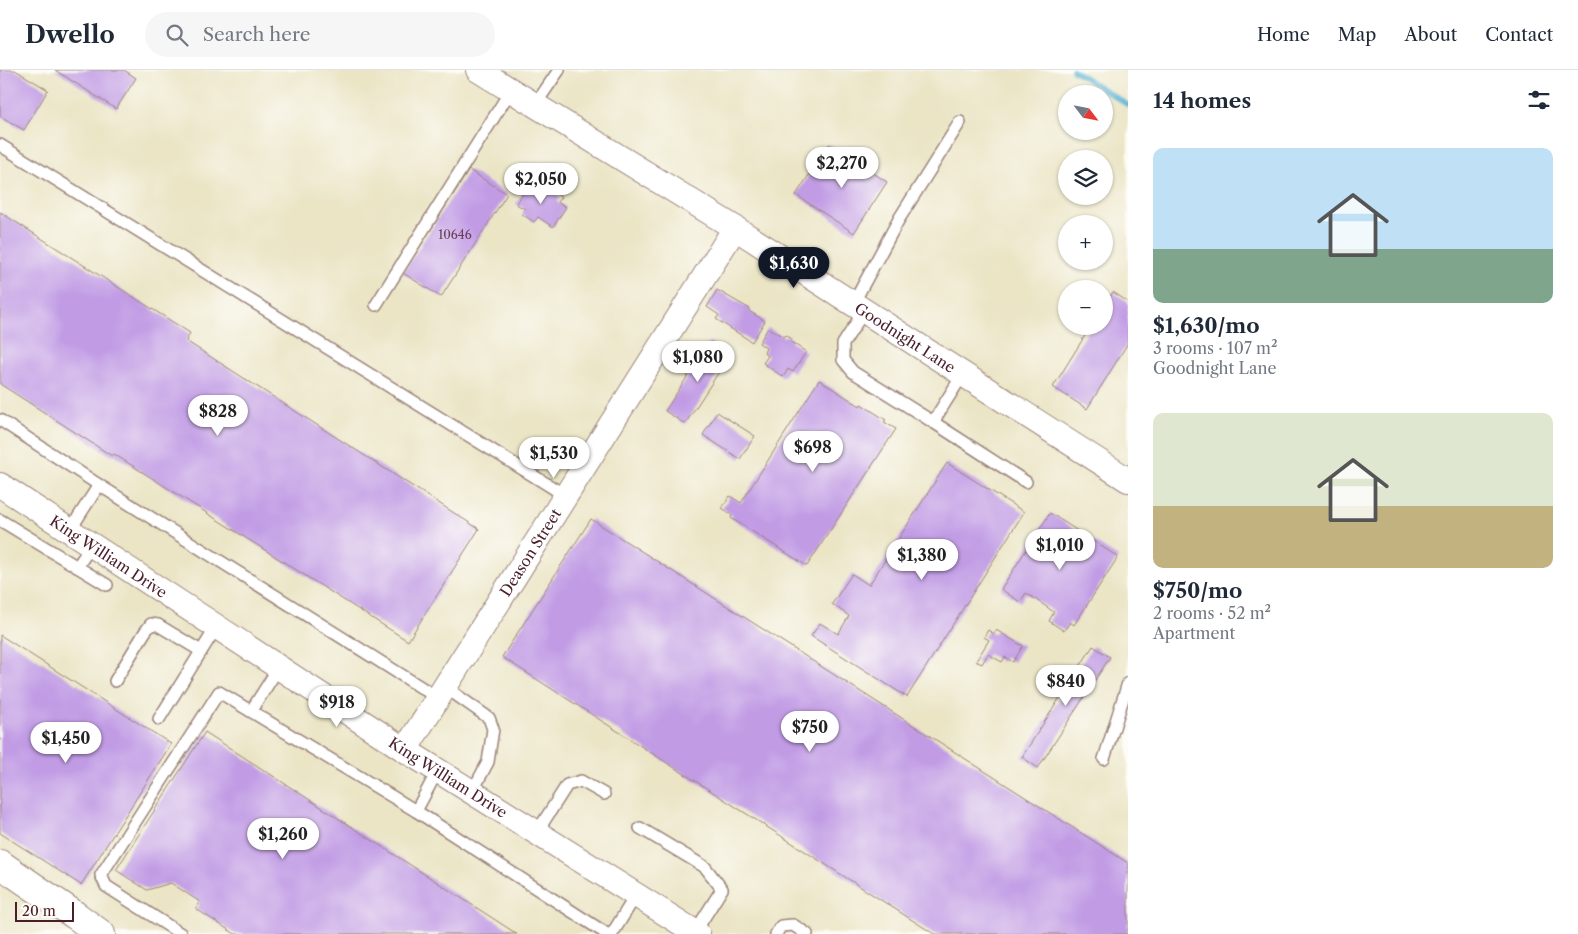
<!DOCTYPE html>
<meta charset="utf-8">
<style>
body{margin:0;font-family:"Libre Caslon Text",serif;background:#f6f6f7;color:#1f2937;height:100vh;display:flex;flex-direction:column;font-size:19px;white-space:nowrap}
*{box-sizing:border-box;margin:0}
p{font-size:16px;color:#747a83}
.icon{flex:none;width:28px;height:28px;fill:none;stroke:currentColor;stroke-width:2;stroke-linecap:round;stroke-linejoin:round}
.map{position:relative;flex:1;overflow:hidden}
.details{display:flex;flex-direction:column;background:#fff;width:450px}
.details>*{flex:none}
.needle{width:32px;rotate:122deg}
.controls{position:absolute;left:1058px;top:15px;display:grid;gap:10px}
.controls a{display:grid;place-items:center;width:55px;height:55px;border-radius:50%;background:#fff;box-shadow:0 1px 4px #0004;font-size:25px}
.scale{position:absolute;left:15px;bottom:12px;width:59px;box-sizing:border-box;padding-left:5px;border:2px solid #4a1f2b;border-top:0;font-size:14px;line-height:18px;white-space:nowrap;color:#4a1f2b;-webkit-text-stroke:4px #fdfcf7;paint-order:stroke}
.price{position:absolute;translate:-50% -42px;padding:0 11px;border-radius:18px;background:#fff;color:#222;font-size:16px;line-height:32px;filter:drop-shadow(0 1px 2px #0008)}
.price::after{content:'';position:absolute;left:50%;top:30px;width:15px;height:11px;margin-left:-8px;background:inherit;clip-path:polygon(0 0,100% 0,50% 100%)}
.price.active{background:#111827;color:#fff}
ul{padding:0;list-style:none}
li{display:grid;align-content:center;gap:10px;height:265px;padding:0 25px}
li span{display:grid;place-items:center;height:155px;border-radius:10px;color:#555}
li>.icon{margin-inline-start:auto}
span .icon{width:90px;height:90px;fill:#fffc;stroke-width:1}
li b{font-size:21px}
h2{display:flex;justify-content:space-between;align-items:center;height:60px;padding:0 25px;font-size:21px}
header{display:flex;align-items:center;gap:30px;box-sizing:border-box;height:70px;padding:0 25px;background:#fff;border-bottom:1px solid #e0e1e3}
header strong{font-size:24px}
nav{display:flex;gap:28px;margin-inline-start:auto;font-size:18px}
.search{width:350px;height:45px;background:#f6f6f7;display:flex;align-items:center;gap:12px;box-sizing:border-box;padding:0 18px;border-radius:28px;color:#747a83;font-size:19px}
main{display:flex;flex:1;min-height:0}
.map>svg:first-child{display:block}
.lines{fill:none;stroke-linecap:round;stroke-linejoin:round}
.stream{stroke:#52b0d1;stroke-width:5.5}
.building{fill:#c19ce5}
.lane-casing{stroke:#9a8278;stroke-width:14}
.street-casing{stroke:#9a8278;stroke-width:26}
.highway-casing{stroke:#9a8278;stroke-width:30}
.lane{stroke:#fff;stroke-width:11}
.street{stroke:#fff;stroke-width:24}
.highway{stroke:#fff;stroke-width:28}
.labels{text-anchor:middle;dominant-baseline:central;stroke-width:4.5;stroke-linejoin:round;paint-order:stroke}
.number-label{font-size:12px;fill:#683e5a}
.street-label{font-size:15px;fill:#4a1f2b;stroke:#fdfcf7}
</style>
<header>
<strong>Dwello</strong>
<div class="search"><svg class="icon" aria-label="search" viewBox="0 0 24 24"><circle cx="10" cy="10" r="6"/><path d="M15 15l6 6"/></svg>Search here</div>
<nav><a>Home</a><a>Map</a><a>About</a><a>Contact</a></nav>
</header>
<main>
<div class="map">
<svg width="1128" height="864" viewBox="0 0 1128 864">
<rect width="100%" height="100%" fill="#fdfcf7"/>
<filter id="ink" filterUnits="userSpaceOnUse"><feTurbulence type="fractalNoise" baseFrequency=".02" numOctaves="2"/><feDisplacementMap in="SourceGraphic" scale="10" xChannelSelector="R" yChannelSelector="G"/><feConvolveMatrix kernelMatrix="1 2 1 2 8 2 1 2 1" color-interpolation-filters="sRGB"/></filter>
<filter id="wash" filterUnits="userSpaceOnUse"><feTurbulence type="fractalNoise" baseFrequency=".0096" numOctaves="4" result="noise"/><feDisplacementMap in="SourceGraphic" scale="20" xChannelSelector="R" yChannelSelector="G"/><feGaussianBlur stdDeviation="1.12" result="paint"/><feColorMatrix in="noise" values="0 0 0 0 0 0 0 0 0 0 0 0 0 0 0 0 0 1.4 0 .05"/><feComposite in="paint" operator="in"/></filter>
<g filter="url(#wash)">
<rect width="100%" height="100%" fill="#ebe5c6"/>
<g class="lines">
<polyline class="stream" points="1073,0 1128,35"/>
</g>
<g id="blocks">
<g class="building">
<polygon points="0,0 15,0 48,20 24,60 0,46"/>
<polygon points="55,0 124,0 136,8 116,39"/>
<polygon points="829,74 887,112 854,163 796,125"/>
<polygon points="469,100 507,124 441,227 403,203"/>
<polygon points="529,114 539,120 542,115 561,127 557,132 566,137 553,157 538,147 534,152 522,144 525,139 516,134"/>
<polygon points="0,142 190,263 186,271 479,459 408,571 114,384 112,386 0,314"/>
<polygon points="717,220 750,239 749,241 765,251 752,272 716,249 719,245 707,237"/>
<polygon points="1113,222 1128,232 1128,273 1087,339 1053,317 1091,256 1104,256 1104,236"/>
<polygon points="768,258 784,267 786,265 792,269 791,272 806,282 793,302 788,299 783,307 763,293 768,286 764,283 766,278 759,273"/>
<polygon points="710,272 730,285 685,354 665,341"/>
<polygon points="819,310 860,336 861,334 886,350 884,352 896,359 807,496 731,448 732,445 722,438 730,426 741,433"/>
<polygon points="717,342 755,366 740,389 703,365"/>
<polygon points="947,393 1024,442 907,627 811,566 820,553 838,564 849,546 832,534 852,504 869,515"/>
<polygon points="1050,443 1118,487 1074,555 1070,552 1064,561 1049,551 1054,542 1026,523 1020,532 1001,519"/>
<polygon points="591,449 1128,793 1128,864 934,864 502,587"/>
<polygon points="988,560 994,564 996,560 1023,576 1013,592 1005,587 1002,592 988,584 982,594 976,591 989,570 984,567"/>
<polygon points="0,565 171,674 81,815 0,763"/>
<polygon points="1093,576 1110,587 1038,698 1022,687"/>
<polygon points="205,662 517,864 235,864 196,839 200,832 171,813 147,820 116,800"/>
</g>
</g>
</g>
<g filter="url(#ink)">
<use href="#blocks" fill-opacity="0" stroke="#9a8278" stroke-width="1"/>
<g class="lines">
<g class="lane-casing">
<g id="lane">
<polyline points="535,35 559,0"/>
<polyline points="0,75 566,426"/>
<polyline points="853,234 899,149 960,52"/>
<polyline points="376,235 511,20"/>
<polyline points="864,241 843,274 843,290 853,302 933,352"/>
<polyline points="963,304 933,352 1026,412"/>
<polyline points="0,350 99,415 438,628"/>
<polyline points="0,450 107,515"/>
<polyline points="70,460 99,415"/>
<polyline points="77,497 92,475"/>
<polyline points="115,611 145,562 151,554 158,555 201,581"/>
<polyline points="445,617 489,648 493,659 488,692 472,722"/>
<polyline points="251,641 279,597"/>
<polyline points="159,649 217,556"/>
<polyline points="1104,689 1128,613"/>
<polyline points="416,741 438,700"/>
<polyline points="640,758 705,797 722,819 695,862"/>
<polyline points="537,762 567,715 581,711 604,724"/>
<polyline points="181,864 106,816 101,805 219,622 416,741 607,864"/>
<polyline points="612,864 636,825"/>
<polyline points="776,864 781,856 793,855 807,864"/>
</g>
</g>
<g class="street-casing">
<g id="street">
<path id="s1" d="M478,0L735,158L1128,410"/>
<path id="s2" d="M0,415L405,680L698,864"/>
<path id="s3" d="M405,680L735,158"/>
</g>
</g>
<g class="highway-casing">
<polyline id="highway" points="0,794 75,845 101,864"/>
</g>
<use href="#lane" class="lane"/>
<use href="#street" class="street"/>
<use href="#highway" class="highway"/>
</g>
</g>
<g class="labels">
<g class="number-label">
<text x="455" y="164">10646</text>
</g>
<g class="street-label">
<text stroke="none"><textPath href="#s1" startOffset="504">Goodnight Lane</textPath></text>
<text stroke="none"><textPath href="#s3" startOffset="234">Deason Street</textPath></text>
<text stroke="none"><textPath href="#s2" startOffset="130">King William Drive</textPath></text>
<text stroke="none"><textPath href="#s2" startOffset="535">King William Drive</textPath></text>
</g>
</g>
</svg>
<div class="controls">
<a><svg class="needle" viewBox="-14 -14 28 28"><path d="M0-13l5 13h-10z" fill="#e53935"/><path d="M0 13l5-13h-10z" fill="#747a83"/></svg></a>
<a><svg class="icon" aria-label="layers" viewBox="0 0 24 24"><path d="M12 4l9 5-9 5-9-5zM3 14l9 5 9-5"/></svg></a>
<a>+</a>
<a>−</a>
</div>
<div class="scale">20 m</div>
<b class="price" style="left:842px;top:119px">$2,270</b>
<b class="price" style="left:541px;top:135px">$2,050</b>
<b class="price active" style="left:794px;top:219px">$1,630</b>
<b class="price" style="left:698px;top:313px">$1,080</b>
<b class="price" style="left:218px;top:367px">$828</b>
<b class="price" style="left:813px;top:403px">$698</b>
<b class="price" style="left:554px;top:409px">$1,530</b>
<b class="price" style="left:1060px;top:501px">$1,010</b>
<b class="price" style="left:922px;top:511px">$1,380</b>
<b class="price" style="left:1066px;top:637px">$840</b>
<b class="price" style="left:337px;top:658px">$918</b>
<b class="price" style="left:810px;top:683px">$750</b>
<b class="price" style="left:66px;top:694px">$1,450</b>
<b class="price" style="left:283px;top:790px">$1,260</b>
</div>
<section class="details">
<h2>14 homes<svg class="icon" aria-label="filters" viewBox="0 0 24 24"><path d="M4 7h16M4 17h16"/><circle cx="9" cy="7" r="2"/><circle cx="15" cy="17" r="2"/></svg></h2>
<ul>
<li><span style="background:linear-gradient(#bfe0f5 65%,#7fa58c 0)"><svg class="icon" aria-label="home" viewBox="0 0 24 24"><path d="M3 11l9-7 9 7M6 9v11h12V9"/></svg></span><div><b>$1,630/mo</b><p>3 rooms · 107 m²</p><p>Goodnight Lane</p></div></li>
<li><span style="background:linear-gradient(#dfe7d0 60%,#c2b280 0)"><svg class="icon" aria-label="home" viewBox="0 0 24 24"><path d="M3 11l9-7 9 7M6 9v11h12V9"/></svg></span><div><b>$750/mo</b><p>2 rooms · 52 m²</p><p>Apartment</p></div></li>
</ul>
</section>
</main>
